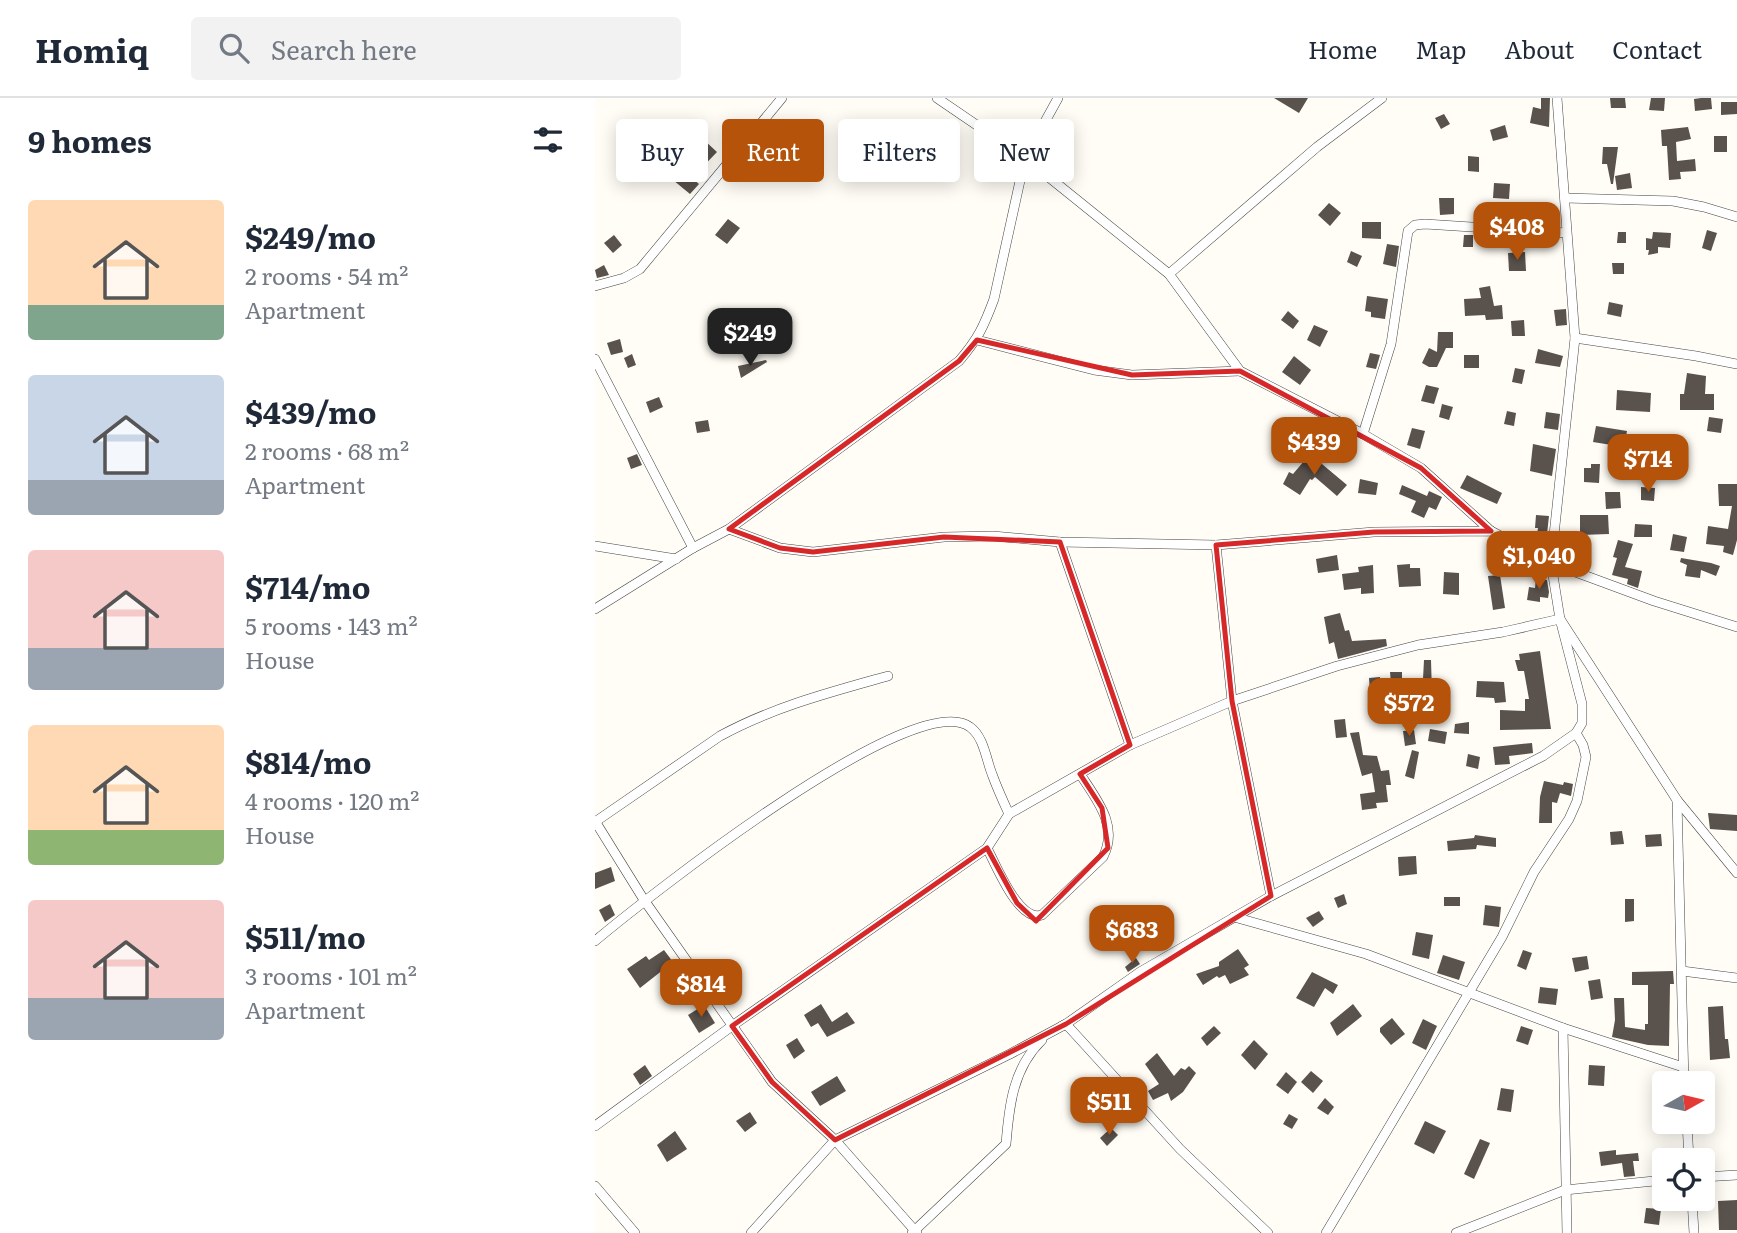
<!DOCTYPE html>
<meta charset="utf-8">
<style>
body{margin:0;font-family:Literata,serif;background:#f2f2f3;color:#1f2937;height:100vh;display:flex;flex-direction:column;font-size:26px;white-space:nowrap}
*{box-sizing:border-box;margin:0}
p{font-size:23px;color:#747a83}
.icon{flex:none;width:38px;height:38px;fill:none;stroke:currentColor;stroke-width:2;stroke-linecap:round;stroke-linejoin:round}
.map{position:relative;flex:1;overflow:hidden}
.sheet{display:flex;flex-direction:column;background:#fff;width:595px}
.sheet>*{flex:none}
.guide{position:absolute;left:21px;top:21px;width:665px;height:63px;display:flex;gap:14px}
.needle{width:46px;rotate:82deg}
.tools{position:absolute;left:1057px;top:973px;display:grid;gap:14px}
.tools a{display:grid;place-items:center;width:63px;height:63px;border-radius:7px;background:#fff;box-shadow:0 4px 18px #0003;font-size:35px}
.price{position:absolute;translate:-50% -60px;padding:0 16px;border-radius:14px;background:#b45309;color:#fff;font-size:23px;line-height:46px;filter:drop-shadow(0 2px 4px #0008)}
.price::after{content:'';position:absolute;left:50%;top:42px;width:21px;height:16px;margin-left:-10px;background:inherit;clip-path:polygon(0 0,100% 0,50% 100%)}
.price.selected{background:#222;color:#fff}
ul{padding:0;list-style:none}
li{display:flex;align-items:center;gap:21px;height:175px;padding:0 28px}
li span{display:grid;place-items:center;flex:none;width:196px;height:140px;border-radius:7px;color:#555}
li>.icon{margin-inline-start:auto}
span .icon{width:84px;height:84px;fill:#fffc;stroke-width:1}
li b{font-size:30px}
h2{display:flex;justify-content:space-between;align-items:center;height:84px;padding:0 28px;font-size:30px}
.chip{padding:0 24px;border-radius:7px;background:#fff;box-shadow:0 4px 18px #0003;font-size:24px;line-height:63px}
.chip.selected{background:#b45309;color:#fff}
header{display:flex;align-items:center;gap:42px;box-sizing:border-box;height:98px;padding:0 35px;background:#fff;border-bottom:2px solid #e0e1e3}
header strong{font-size:33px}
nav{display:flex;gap:38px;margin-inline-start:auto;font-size:24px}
.search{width:490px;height:63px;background:#f2f2f3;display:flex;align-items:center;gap:18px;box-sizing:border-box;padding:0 24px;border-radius:7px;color:#747a83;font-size:26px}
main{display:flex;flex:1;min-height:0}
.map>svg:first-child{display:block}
.building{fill:#5a524d}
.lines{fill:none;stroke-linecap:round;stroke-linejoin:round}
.minor-casing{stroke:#444;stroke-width:10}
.minor{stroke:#fff;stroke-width:9}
.marked{fill:none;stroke:#d62828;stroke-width:5;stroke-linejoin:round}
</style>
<header>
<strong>Homiq</strong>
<div class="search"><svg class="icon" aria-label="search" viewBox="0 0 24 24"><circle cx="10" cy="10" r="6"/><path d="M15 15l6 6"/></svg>Search here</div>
<nav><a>Home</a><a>Map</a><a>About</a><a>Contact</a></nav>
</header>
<main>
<section class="sheet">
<h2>9 homes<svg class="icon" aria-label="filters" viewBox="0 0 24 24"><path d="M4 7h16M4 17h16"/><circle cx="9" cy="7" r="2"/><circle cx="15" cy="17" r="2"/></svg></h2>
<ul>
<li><span style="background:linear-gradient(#ffd9b3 75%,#7fa58c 0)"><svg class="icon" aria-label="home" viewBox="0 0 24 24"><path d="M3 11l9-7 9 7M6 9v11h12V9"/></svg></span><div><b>$249/mo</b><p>2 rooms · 54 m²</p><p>Apartment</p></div></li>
<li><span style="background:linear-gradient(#c9d6e8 75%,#9aa5b1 0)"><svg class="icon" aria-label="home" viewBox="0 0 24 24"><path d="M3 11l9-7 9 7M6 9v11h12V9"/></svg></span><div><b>$439/mo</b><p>2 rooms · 68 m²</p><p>Apartment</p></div></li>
<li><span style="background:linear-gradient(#f6c9c9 70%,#9aa5b1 0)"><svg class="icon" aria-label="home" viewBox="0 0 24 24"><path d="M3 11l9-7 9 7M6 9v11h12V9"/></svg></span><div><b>$714/mo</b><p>5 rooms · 143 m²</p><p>House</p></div></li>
<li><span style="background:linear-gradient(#ffd9b3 75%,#8fb573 0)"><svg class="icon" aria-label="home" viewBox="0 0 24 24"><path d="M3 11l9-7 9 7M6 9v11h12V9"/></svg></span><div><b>$814/mo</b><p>4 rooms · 120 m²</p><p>House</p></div></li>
<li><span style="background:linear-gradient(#f6c9c9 70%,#9aa5b1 0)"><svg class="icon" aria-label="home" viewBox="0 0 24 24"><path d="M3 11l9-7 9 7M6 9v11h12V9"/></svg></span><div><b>$511/mo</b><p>3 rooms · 101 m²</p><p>Apartment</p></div></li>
</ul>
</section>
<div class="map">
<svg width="1142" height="1135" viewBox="0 0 1142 1135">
<rect width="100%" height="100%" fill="#fffdf5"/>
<g class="building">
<polygon points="679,0 713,0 704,15"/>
<polygon points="946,0 955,0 954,29 935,25 938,9 946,11"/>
<polygon points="1015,0 1030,0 1031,10 1016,10"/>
<polygon points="1056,0 1070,0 1069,13 1054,12"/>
<polygon points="1106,0 1116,0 1117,11 1100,13 1099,1"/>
<polygon points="1126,4 1142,4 1142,16 1126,17"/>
<polygon points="849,16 855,26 846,31 840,20"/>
<polygon points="69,27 75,35 64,43 58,35"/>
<polygon points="910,27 913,39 898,43 895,32"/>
<polygon points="1093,29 1096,41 1081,44 1082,63 1100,61 1101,73 1085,74 1086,81 1074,82 1072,48 1067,48 1066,32"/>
<rect x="1119" y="38" width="13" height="16"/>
<polygon points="109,42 122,54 97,80 104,86 95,96 78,82 94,65 91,62"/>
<polygon points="1008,49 1023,49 1018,86 1016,86 1012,66 1007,66"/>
<polygon points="873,58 884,59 884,74 873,73"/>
<polygon points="1035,75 1037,90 1022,92 1020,78"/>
<polygon points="899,85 915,86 914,101 898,100"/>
<polygon points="844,100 859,100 859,116 845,117"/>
<polygon points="734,105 746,115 735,128 723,117"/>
<polygon points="133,121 145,130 132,146 120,137"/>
<polygon points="767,124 786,124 786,141 767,140"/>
<polygon points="1112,132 1122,135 1116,153 1107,150"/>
<polygon points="1023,134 1031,134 1031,145 1022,145"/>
<polygon points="1058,134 1076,135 1075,150 1063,149 1063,155 1053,157 1054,152 1051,152 1051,140 1057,141"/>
<polygon points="19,137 27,147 18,155 9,145"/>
<polygon points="869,137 878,137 878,149 868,149"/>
<polygon points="792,146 804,148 801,169 788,166"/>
<polygon points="756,153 767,158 762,169 752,164"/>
<polygon points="930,154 931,173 914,173 913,155"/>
<polygon points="1017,165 1029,165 1029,176 1018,176"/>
<polygon points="9,167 14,177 2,180 0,172"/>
<polygon points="895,188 899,208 907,207 908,221 891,222 890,217 870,218 869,201 886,200 884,190"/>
<polygon points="772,198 793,201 790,221 776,219 776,214 770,213"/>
<polygon points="1014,204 1028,207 1026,219 1012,216"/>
<polygon points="971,211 972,227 961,228 959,212"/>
<polygon points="693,213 704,223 698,231 686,222"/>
<polygon points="929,222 930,238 917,238 916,223"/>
<polygon points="719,227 733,233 725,249 712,242"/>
<polygon points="843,234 858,234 858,250 851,250 842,269 834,269 827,265 834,250 842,254"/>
<polygon points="25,241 28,254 16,257 12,245"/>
<polygon points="943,251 968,258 965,269 940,265"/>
<polygon points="775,255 785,257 781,271 771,269"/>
<polygon points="37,256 41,267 33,270 29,260"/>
<rect x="869" y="257" width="15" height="13"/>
<polygon points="699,258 716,272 705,287 687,274"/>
<polygon points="171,262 172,264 146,280 143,268"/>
<polygon points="920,270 930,272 927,286 917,284"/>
<polygon points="1092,275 1111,278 1110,296 1119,296 1119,312 1085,312 1085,296 1089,296"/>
<polygon points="831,287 844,290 839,306 826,303"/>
<polygon points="1022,292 1056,295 1055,314 1021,312"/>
<polygon points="64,299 68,309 55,315 51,304"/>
<polygon points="847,306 858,309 854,322 844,319"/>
<polygon points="912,313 921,315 919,328 909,326"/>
<polygon points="951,314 965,316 963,332 949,330"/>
<polygon points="1114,319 1128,321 1126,335 1112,333"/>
<polygon points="113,322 115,333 102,335 100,324"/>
<polygon points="1001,328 1032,333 1029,349 998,344"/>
<polygon points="817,330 830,333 825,351 812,347"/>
<polygon points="938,346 961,351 957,378 935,373"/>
<polygon points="42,356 47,367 36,371 32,360"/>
<polygon points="715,356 752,387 742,398 720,379 717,382 715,381 705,397 688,386 694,374 698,376"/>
<polygon points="996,366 1005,366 1004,385 989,384 989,370 996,370"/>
<polygon points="872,377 907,395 902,406 865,390"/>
<polygon points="765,381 783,385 781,397 763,395"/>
<polygon points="1123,386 1142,386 1142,442 1138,457 1128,454 1129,448 1111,446 1113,428 1133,431 1137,408 1124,408"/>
<polygon points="807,387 832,398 834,393 847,399 841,412 834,409 829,420 816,414 821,403 804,396"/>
<polygon points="1046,389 1060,390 1059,403 1046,402"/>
<polygon points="1010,394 1025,394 1026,410 1011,411"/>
<polygon points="941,417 954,418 950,454 940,448 943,430 940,430"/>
<polygon points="985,417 1013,417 1014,436 985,437"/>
<polygon points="1040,426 1057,427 1057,439 1039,439"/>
<polygon points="1078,436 1092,439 1089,454 1075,452"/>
<polygon points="1023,442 1038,446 1030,469 1047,473 1043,490 1032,486 1033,481 1017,477 1022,460 1018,459"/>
<polygon points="742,457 744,472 723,475 721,461"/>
<polygon points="1086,460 1116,465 1125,468 1121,478 1106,472 1105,480 1090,478 1092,467 1085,464"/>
<polygon points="815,466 815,470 825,470 826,488 804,489 802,467"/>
<polygon points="778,467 779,495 766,496 766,490 749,492 747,476 764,474 763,469"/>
<polygon points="849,474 864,475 864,497 848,496"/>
<polygon points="905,477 910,510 898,512 893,478"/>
<polygon points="941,480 952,482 954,494 953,500 945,499 945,504 932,502 934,489 940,490"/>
<polygon points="745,515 750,533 754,532 757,543 791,541 792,548 743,561 739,544 734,546 729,519"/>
<polygon points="945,553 956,631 905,632 905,612 930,613 930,601 934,601 929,573 923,573 920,562 925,562 924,556"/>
<polygon points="829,562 836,562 837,596 830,596 826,617 813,615 816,596 808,597 808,581 828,581"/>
<polygon points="795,574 807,574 807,584 796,585"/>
<polygon points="785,579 787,593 775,594 774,580"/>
<polygon points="882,583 909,584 911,604 900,605 899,600 881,599"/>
<polygon points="750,621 752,639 741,640 739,622"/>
<polygon points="874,624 874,636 859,635 860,626"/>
<polygon points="835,631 852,634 850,646 833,643"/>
<polygon points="819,632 821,646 810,648 808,633"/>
<polygon points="764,634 768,657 782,658 786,673 794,672 796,687 791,687 793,704 781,705 782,710 767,712 765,696 780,694 777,675 767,678 755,635"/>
<polygon points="937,645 938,655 914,658 915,666 900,667 898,649"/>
<polygon points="817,652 824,654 819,681 810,678"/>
<polygon points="873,656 885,659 883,671 871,668"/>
<polygon points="949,683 968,687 969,684 978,686 976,698 965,695 962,705 957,704 957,725 944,725 945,699"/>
<polygon points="1113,715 1142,717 1142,733 1115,731"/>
<polygon points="1027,733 1029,746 1016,747 1015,734"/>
<polygon points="1066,736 1067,748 1051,749 1050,737"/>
<polygon points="880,737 901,740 901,749 882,747 881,751 853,753 852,743 879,740"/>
<polygon points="821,758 822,776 804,778 803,759"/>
<polygon points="16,769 20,783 0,791 0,775"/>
<polygon points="749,796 752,806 743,810 739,800"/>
<rect x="849" y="799" width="16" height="9"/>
<polygon points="1030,801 1039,801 1039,823 1030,824"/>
<polygon points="15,806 20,817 10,824 4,812"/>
<polygon points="890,807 906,809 904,829 888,827"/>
<polygon points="724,813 729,821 718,829 711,820"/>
<polygon points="574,818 579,830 570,834 564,823"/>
<polygon points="821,834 838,837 834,861 817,857"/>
<polygon points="643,851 654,867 649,870 654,877 635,886 630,877 624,880 622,878 608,887 601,876 624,868 624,864"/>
<polygon points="69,852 78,864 45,890 32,871 51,858 54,862"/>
<polygon points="928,852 937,855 931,872 922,868"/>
<polygon points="848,857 870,864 864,882 842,875"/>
<polygon points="992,858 994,871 980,874 977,860"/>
<polygon points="541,860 545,866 533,874 530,869"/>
<polygon points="1078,873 1079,886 1075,886 1074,948 1053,947 1017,939 1020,922 1019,900 1029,900 1030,929 1050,932 1050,926 1053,926 1053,887 1037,887 1037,874"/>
<polygon points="717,874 743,887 738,896 730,890 719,909 701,900"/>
<polygon points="1005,881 1008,900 996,902 993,883"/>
<polygon points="945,889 963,891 961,907 943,905"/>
<polygon points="226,906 237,924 252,914 260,925 232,939 223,925 216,929 209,917"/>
<polygon points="758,906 767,918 742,938 735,925"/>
<polygon points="109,907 120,925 104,935 93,917"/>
<polygon points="1128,908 1130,941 1133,941 1135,960 1115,962 1113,909"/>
<polygon points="797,920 810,936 796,947 785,934 785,930"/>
<polygon points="828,921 842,928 831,952 817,945"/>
<polygon points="619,928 626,935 612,948 606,940"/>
<polygon points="926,928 938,932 933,947 921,943"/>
<polygon points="202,940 210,953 199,961 191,947"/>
<polygon points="659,942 673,956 660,972 646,957"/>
<polygon points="562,955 579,978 586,970 590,972 594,968 601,975 588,994 576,1003 573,995 558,1002 553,993 564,986 550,966"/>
<polygon points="50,967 57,978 45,987 38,976"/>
<polygon points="994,967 1010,968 1009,988 993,987"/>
<polygon points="716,973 728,983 718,995 706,984"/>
<polygon points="691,974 702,984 693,996 681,987"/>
<polygon points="242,978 251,993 225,1008 216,994"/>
<polygon points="906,990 919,992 916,1014 902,1012"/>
<polygon points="730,1000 739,1009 733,1017 722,1010"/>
<polygon points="155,1014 162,1025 150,1034 141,1023"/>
<polygon points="694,1016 703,1021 697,1031 688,1026"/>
<polygon points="830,1023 851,1033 839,1056 819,1046"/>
<polygon points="516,1030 523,1037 512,1048 505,1040"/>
<polygon points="80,1033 92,1051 72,1064 62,1047"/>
<polygon points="885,1041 895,1045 879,1081 869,1076"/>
<polygon points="1021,1052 1021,1057 1043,1055 1044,1063 1038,1063 1040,1078 1029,1079 1027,1065 1006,1068 1004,1054"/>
<polygon points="1142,1102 1142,1132 1124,1132 1123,1103"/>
<polygon points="1051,1110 1066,1111 1064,1127 1049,1125"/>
</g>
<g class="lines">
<g class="minor-casing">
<g id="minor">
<polyline points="342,0 430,60 574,176 645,273 768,336 826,370 896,433"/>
<polyline points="970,100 1078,103 1109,109 1142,119"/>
<polyline points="574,176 722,49 787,0"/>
<polyline points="0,188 29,180 45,171 187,0"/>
<polyline points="980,240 1101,258 1142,266"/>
<polyline points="382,242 499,272 537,277 645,273"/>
<polyline points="0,261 98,450"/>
<polyline points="768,336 796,246 813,133 820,127 830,126 971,135"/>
<polyline points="134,431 185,450 218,454 349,439 398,438 465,444 621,447 779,434 896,433 956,465 1059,503 1142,529"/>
<polyline points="465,444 535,647"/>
<polyline points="621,447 637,603 676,798"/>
<polyline points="0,448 81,461"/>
<path d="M0,511L98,450L134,431L364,263C383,241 389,228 399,201L430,60L463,0"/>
<polyline points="1082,702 1089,985"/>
<polyline points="0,723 49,802 177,984 240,1042 322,1135"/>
<path d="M0,724L125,638C178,609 236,594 293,578"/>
<path d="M392,750C401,767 424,825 447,817L508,759C524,728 502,702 485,676"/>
<polyline points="639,819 771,856 968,930 1088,969"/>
<path d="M0,843C49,802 320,587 375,629C389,639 391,661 397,676C402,690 408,703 414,716"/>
<polyline points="1087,873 1142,880"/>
<polyline points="467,928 471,926 585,1051 673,1135"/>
<polyline points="968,930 972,1135"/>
<polyline points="1092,1024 1094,1062"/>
<polyline points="0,1028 137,928 392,750 414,716 535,647 637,603 742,568 823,547 908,534 965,521 1082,702 1142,775"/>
<polyline points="1108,1079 1142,1077"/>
<polyline points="0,1088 40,1135"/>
<polyline points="1097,1101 1099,1135"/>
<polyline points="156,1135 240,1042 415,956 471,926 545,874 676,798 948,658 981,635 987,625 987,606 965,521 956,465 980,240 962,0"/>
<path d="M317,1135L411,1046C414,1008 418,970 447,942"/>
<polyline points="731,1135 907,839 939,774 974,721 982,703 991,659 988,647 981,635"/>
<polyline points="861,1135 970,1092 1069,1082"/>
</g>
</g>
<use href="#minor" class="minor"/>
</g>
<path class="marked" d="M382,242L537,277L645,273L826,370L896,433L779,434L621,447L637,603L676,798L471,926L240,1042L177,984L137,928L392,750L422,805L441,823L513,750L507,710L485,676L535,647L465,444L349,439L218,454L185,450L134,431L364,263Z"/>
</svg>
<div class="tools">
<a><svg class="needle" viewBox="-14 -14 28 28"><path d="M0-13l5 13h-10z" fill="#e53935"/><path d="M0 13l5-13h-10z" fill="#747a83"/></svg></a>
<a><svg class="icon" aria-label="locate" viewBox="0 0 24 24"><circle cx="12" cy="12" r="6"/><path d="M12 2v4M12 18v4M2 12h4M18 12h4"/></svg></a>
</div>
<b class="price" style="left:922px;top:164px">$408</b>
<b class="price selected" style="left:155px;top:270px">$249</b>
<b class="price" style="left:719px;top:379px">$439</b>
<b class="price" style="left:1053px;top:396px">$714</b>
<b class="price" style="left:944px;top:493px">$1,040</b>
<b class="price" style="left:814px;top:640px">$572</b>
<b class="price" style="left:537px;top:867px">$683</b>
<b class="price" style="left:106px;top:921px">$814</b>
<b class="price" style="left:514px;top:1039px">$511</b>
<div class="guide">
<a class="chip">Buy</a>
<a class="chip selected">Rent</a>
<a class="chip">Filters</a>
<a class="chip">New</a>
</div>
</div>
</main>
